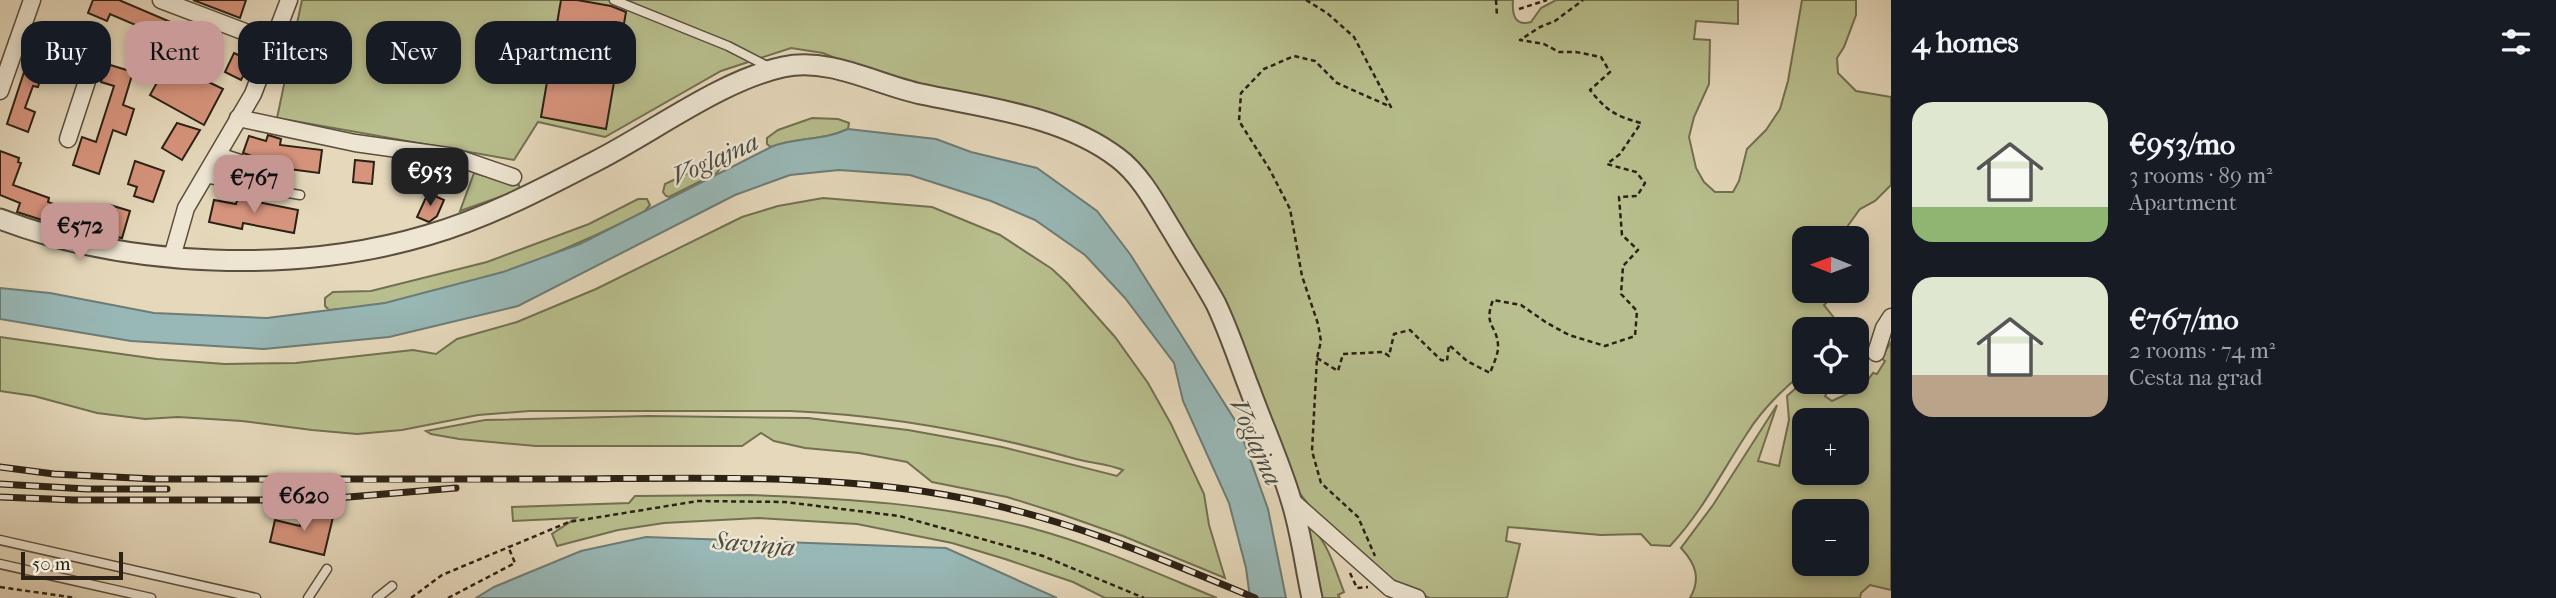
<!DOCTYPE html>
<meta charset="utf-8">
<style>
body{margin:0;font-family:"IM FELL French Canon",serif;background:#20242c;color:#f1f3f6;height:100vh;display:flex;flex-direction:column;font-size:26px;white-space:nowrap}
*{box-sizing:border-box;margin:0}
p{font-size:23px;color:#9ea1a6}
.icon{flex:none;width:38px;height:38px;fill:none;stroke:currentColor;stroke-width:2;stroke-linecap:round;stroke-linejoin:round}
.map{position:relative;flex:1;overflow:hidden}
.details{display:flex;flex-direction:column;background:#171b24;width:665px}
.details>*{flex:none}
.banner{position:absolute;left:21px;top:21px;width:665px;height:63px;display:flex;gap:14px}
.needle{width:46px;rotate:271deg}
.tools{position:absolute;left:1792px;top:226px;display:grid;gap:14px}
.tools a{display:grid;place-items:center;width:77px;height:77px;border-radius:14px;background:#171b24;box-shadow:0 4px 10px #0003;font-size:35px}
.scale{position:absolute;left:21px;bottom:18px;width:102px;box-sizing:border-box;padding-left:7px;border:4px solid #2c2115;border-top:0;font-size:19px;line-height:24px;white-space:nowrap;color:#2c2115;-webkit-text-stroke:5px #eee6d3;paint-order:stroke}
.price{position:absolute;translate:-50% -60px;padding:0 16px;border-radius:14px;background:#c59692;color:#111;font-size:23px;line-height:46px;filter:drop-shadow(0 2px 4px #0008)}
.price::after{content:'';position:absolute;left:50%;top:42px;width:21px;height:16px;margin-left:-10px;background:inherit;clip-path:polygon(0 0,100% 0,50% 100%)}
.price.selected{background:#222;color:#fff}
ul{padding:0;list-style:none}
li{display:flex;align-items:center;gap:21px;height:175px;padding:0 21px}
li span{display:grid;place-items:center;flex:none;width:196px;height:140px;border-radius:21px;color:#555}
li>.icon{margin-inline-start:auto}
span .icon{width:84px;height:84px;fill:#fffc;stroke-width:1}
li b{font-size:30px}
h2{display:flex;justify-content:space-between;align-items:center;height:84px;padding:0 21px;font-size:30px}
.pill{padding:0 24px;border-radius:21px;background:#171b24;box-shadow:0 4px 10px #0003;font-size:24px;line-height:63px}
.pill.selected{background:#c59692;color:#111}
main{display:flex;flex:1;min-height:0}
.map>svg:first-child{display:block}
.green{fill:#b8be8d;stroke:#727051;stroke-width:2;fill-rule:evenodd}
.water{fill:#98b8b7;stroke:#6d7c76;stroke-width:2}
.building{fill:#d7947d;stroke:#2c2115;stroke-width:2}
.lines{fill:none;stroke-linecap:round;stroke-linejoin:round}
.service-casing{stroke:#5a4f3e;stroke-width:11}
.minor-casing{stroke:#5a4f3e;stroke-width:19}
.tertiary-casing{stroke:#5a4f3e;stroke-width:23}
.path{stroke:#2c2115;stroke-width:2.5;stroke-dasharray:5 3.5;stroke-linecap:butt}
.service{stroke:#eee6d3;stroke-width:8}
.minor{stroke:#eee6d3;stroke-width:16}
.tertiary{stroke:#eee6d3;stroke-width:19}
.rail-casing{stroke:#2c2115;stroke-width:7}
.rail{stroke:#eee6d3;stroke-width:4.5;stroke-dasharray:13;stroke-linecap:butt}
.labels{text-anchor:middle;dominant-baseline:central;stroke-width:5;stroke-linejoin:round;paint-order:stroke}
.water-label{font-size:26px;font-style:italic;fill:#4c4e46;stroke:#eee6d3}
</style>
<main>
<div class="map">
<svg width="1891" height="598" viewBox="0 0 1891 598">
<rect width="100%" height="100%" fill="#e5d8bb"/>
<filter id="stains"><feTurbulence type="fractalNoise" baseFrequency=".00286" numOctaves="4"/><feColorMatrix values="0 0 0 0 .2 0 0 0 0 .09 0 0 0 0 .02 0 0 0 .5 -.17"/></filter>
<radialGradient id="worn" r=".72"><stop offset=".6" stop-color="#630" stop-opacity="0"/><stop offset="1" stop-color="#630" stop-opacity=".3"/></radialGradient>
<g class="green">
<path d="M302,0H1513C1512,13 1514,27 1531,22L1541,8L1556,0H1738V24L1696,21L1694,39L1710,40L1709,84L1694,117L1689,137L1696,168L1704,182L1715,192H1733L1739,181L1747,149L1766,130L1780,109L1788,81L1802,0H1856V15L1844,47L1837,58L1838,73L1856,91L1891,97V185L1875,201L1860,209L1839,238H1804V290L1839,291L1824,305L1839,324L1832,329H1804V350L1796,356L1804,362V372C1783,389 1760,412 1746,435C1721,473 1702,512 1670,546L1651,545L1641,534L1601,535L1508,527L1506,541L1520,544L1507,598H1430L1409,590L1389,581L1317,515L1292,484L1233,322L1127,156L884,78L823,53L791,48L721,71L605,137L538,122L514,160L277,118Z"/>
<path d="M812,118L838,119L849,123L848,129C823,141 796,137 771,147L767,144V138L778,130Z"/>
<polygon points="712,162 719,162 720,168 717,173 669,197 666,196 663,192 665,184"/>
<polygon points="474,173 519,185 519,190 460,211"/>
<path d="M823,198L932,207L1000,235L1052,269L1067,283L1115,337L1148,383L1171,424L1204,494L1209,525L1225,578L1123,536L1058,513L1007,497L932,482L907,462L859,453L805,448L774,441L761,433L742,446H536L459,439L431,434L426,431L485,420L648,416L808,418L908,430L1002,447L1117,476L1123,470C1109,464 1091,463 1076,459C984,433 885,415 790,411H529L478,415L402,430L357,434L312,430L242,421L178,417L145,419L97,413L34,396L0,391V337L157,359L225,364L296,363L413,350L436,354L457,339L517,322L596,289L742,217L778,206Z"/>
<path d="M638,199H647L650,205L644,212C547,261 438,303 329,310L325,306V298L333,292L371,291L487,262L589,224Z"/>
<path d="M1891,342V590L1870,585L1861,593L1860,598H1690C1701,579 1696,564 1681,548L1713,505L1777,405L1758,461L1779,466L1789,420L1787,396L1804,381L1834,382L1825,396L1832,401L1849,393L1858,380L1865,384L1873,373L1877,374L1885,361L1881,358ZM1804,420H1857V472H1804ZM1804,511H1857V564H1804Z"/>
<path d="M750,495C845,498 939,504 1031,528C1095,545 1156,573 1217,598H1105L1073,582L1005,559L952,543L857,524L758,518L664,523L618,530L557,546L552,534L576,518L513,521L512,507L629,503L635,496Z"/>
<path d="M1303,521C1327,536 1334,567 1344,592L1338,595L1340,598H1321Z"/>
</g>
<g class="water">
<path d="M848,129L936,139L971,152L1037,168L1097,211L1130,254L1238,425L1268,509L1286,598H1250L1246,568L1229,503L1183,401L1174,363L1125,298L1085,255L1035,220L991,201L910,175L839,170L790,175L735,195L518,306L389,337L264,349L131,341L0,319V288L50,293L154,313L267,318L385,303L503,272L580,244L771,147C796,137 823,141 848,129Z"/>
<polygon points="646,537 946,548 1057,598 476,598 494,587 581,551"/>
</g>
<g class="building">
<polygon points="93,0 119,0 180,26 173,41 110,14 107,21 88,13"/>
<polygon points="193,0 246,0 240,18"/>
<polygon points="561,0 577,0 611,6 626,12 606,129 541,117"/>
<polygon points="38,23 62,31 57,45 33,37"/>
<polygon points="234,53 251,61 241,80 225,72"/>
<polygon points="184,62 197,70 194,75 223,89 204,125 150,95 164,70 176,76"/>
<polygon points="27,63 44,68 38,87 33,86 25,108 35,112 28,132 7,124"/>
<polygon points="107,64 133,72 123,105 134,109 126,135 113,130 99,174 73,165 82,137 96,142 114,86 101,82"/>
<polygon points="177,123 200,130 182,160 162,148"/>
<polygon points="268,135 281,139 280,145 322,150 319,173 289,169 243,153 249,136 266,141"/>
<polygon points="0,151 19,158 18,162 21,163 13,185 49,198 48,202 84,216 79,230 43,217 42,220 17,212 20,203 0,195"/>
<polygon points="355,160 374,162 372,184 353,182"/>
<polygon points="135,161 164,171 153,202 134,196 137,187 128,184"/>
<polygon points="396,165 415,166 414,183 395,182"/>
<polygon points="428,193 444,200 437,216 429,222 417,217"/>
<polygon points="239,194 248,197 248,200 298,210 294,233 243,223 242,229 209,222 214,200 236,204"/>
<polygon points="110,205 130,211 122,238 101,234"/>
<polygon points="304,510 333,517 324,555 270,542 275,520 300,526"/>
</g>
<g class="lines">
<g class="service-casing">
<g id="service">
<polyline points="614,0 728,46 771,68"/>
<polyline points="219,152 256,164 262,169 262,179 258,186"/>
<polyline points="204,178 300,195"/>
<polyline points="0,540 256,598"/>
<polyline points="0,564 151,598"/>
<polyline points="308,598 327,569"/>
<polyline points="377,598 392,586"/>
</g>
</g>
<g class="minor-casing">
<g id="minor">
<polyline points="161,0 274,43"/>
<polyline points="17,43 67,59 86,73 87,81 68,139"/>
<polyline points="0,91 32,0"/>
<polyline points="238,118 355,143 455,157 513,177"/>
<polyline points="172,257 186,208 253,94 289,0"/>
<polyline points="1876,353 1884,328 1891,317"/>
<polyline points="1292,501 1390,588 1417,598"/>
</g>
</g>
<g class="tertiary-casing">
<path id="tertiary" d="M0,219C128,268 297,274 428,235C487,218 542,189 596,161C653,132 722,80 783,67C830,57 875,84 921,94C987,108 1063,116 1118,158C1142,176 1158,208 1173,232C1187,256 1203,280 1216,304C1229,331 1239,362 1250,390C1263,426 1280,463 1291,500C1301,531 1305,566 1312,598"/>
</g>
<g class="path">
<polyline points="1306,0 1327,13 1354,37 1391,107 1337,83 1315,61 1294,56 1264,69 1241,93 1239,121 1270,170 1290,209 1302,276 1318,324 1321,341 1317,358 1312,451 1321,483 1358,517 1375,556"/>
<polyline points="1496,0 1497,16"/>
<polyline points="1519,9 1547,0"/>
<path d="M1317,358L1338,371L1343,354L1383,352L1389,356L1394,334L1410,330L1441,360L1447,361L1449,345L1467,361L1490,373C1493,365 1499,353 1498,345C1497,325 1483,326 1493,300L1521,305L1547,323L1569,335L1605,346L1635,336L1637,311L1621,294L1623,266L1638,250L1622,235L1619,197L1637,196L1645,183L1636,172L1607,164L1620,154L1641,123C1615,116 1607,111 1590,90L1610,72L1601,57L1576,52H1559L1544,44L1520,40L1540,27L1555,21L1583,0"/>
<polyline points="1350,573 1357,588 1368,587"/>
<polyline points="0,587 76,598"/>
<polyline points="411,598 442,575 569,522 698,501 785,502 899,516 1043,556 1144,598"/>
<polyline points="448,598 515,563 508,546"/>
</g>
<use href="#service" class="service"/>
<use href="#minor" class="minor"/>
<use href="#tertiary" class="tertiary"/>
<g class="rail-casing">
<g id="rail">
<path d="M0,467L54,474L154,479C294,480 435,480 576,479C700,478 824,474 946,495C1055,514 1155,556 1255,598"/>
<polyline points="0,484 87,489 167,489"/>
<polyline points="0,497 74,500 313,500 456,488"/>
</g>
</g>
<use href="#rail" class="rail"/>
</g>
<g class="labels">
<g class="water-label">
<text transform="translate(715 159) rotate(-24)">Voglajna</text>
<text transform="translate(1256 442) rotate(66)">Voglajna</text>
<text transform="translate(754 544) rotate(5)">Savinja</text>
</g>
</g>
<rect width="100%" height="100%" filter="url(#stains)"/>
<rect width="100%" height="100%" fill="url(#worn)"/>
</svg>
<div class="tools">
<a><svg class="needle" viewBox="-14 -14 28 28"><path d="M0-13l5 13h-10z" fill="#e53935"/><path d="M0 13l5-13h-10z" fill="#9ea1a6"/></svg></a>
<a><svg class="icon" aria-label="locate" viewBox="0 0 24 24"><circle cx="12" cy="12" r="6"/><path d="M12 2v4M12 18v4M2 12h4M18 12h4"/></svg></a>
<a>+</a>
<a>−</a>
</div>
<div class="scale">50 m</div>
<b class="price selected" style="left:430px;top:208px">€953</b>
<b class="price" style="left:254px;top:215px">€767</b>
<b class="price" style="left:80px;top:263px">€572</b>
<b class="price" style="left:304px;top:533px">€620</b>
<div class="banner">
<a class="pill">Buy</a>
<a class="pill selected">Rent</a>
<a class="pill">Filters</a>
<a class="pill">New</a>
<a class="pill">Apartment</a>
</div>
</div>
<section class="details">
<h2>4 homes<svg class="icon" aria-label="filters" viewBox="0 0 24 24"><path d="M4 7h16M4 17h16"/><circle cx="9" cy="7" r="2"/><circle cx="15" cy="17" r="2"/></svg></h2>
<ul>
<li><span style="background:linear-gradient(#dfe7d0 75%,#8fb573 0)"><svg class="icon" aria-label="home" viewBox="0 0 24 24"><path d="M3 11l9-7 9 7M6 9v11h12V9"/></svg></span><div><b>€953/mo</b><p>3 rooms · 89 m²</p><p>Apartment</p></div></li>
<li><span style="background:linear-gradient(#dfe7d0 70%,#b9a48a 0)"><svg class="icon" aria-label="home" viewBox="0 0 24 24"><path d="M3 11l9-7 9 7M6 9v11h12V9"/></svg></span><div><b>€767/mo</b><p>2 rooms · 74 m²</p><p>Cesta na grad</p></div></li>
</ul>
</section>
</main>
